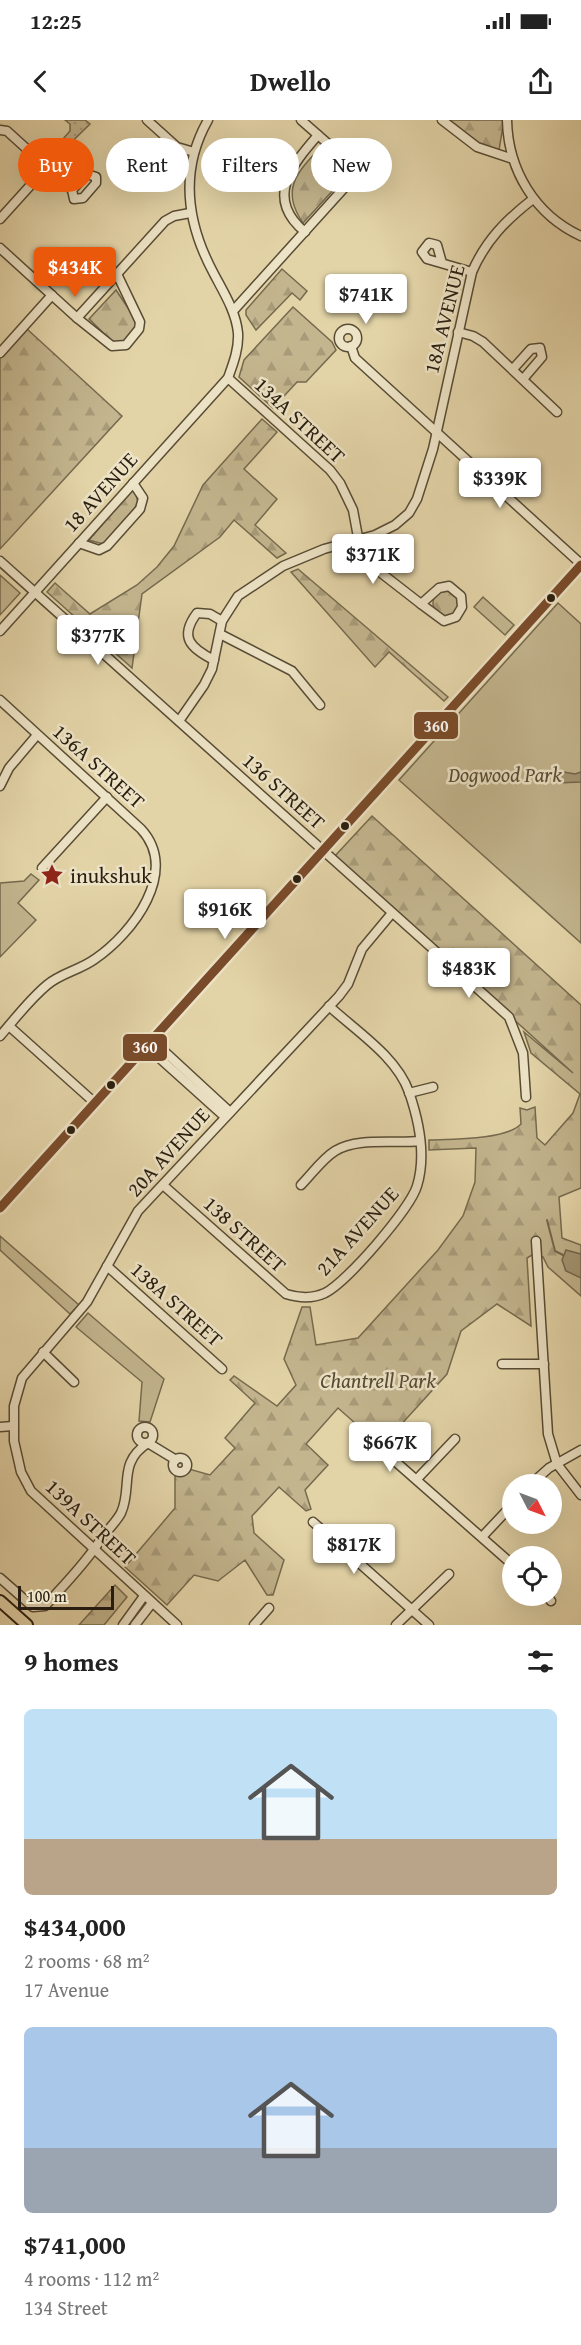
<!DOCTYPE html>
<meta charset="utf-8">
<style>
body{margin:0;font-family:"Gentium Book Plus",serif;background:#f2f2f2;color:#222;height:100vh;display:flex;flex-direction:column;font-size:22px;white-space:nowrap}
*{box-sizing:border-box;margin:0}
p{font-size:20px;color:#767676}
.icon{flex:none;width:33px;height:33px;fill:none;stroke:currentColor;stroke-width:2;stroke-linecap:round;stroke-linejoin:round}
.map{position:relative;height:1505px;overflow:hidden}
.side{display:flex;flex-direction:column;background:#fff;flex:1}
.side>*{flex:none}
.guide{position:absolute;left:18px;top:18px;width:546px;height:54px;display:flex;gap:12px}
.needle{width:39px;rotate:132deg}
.controls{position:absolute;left:502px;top:1354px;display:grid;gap:12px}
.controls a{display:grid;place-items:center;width:60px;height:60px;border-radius:50%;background:#fff;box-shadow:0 6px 24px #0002;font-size:30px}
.scale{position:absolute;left:18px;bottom:15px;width:96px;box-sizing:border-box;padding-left:6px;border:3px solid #291e0f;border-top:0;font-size:16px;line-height:21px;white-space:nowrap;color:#291e0f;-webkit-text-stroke:4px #ede3c6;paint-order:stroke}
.price{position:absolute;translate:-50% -51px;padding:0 14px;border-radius:6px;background:#fff;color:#222;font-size:20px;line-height:39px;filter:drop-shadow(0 2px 3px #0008)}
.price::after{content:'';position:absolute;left:50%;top:36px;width:18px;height:14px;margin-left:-9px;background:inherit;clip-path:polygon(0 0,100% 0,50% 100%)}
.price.active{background:#ea580c;color:#fff}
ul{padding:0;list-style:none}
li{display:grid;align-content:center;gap:12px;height:318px;padding:0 24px}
li span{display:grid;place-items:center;height:186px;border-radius:9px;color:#555}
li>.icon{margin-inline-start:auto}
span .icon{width:108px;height:108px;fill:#fffc;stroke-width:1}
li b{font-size:26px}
h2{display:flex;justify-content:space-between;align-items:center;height:72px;padding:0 24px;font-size:26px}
.pill{padding:0 21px;border-radius:27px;background:#fff;box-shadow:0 6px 24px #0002;font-size:21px;line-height:54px}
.pill.active{background:#ea580c;color:#fff}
.status{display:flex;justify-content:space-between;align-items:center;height:42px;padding:0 30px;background:#fff;direction:ltr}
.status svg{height:16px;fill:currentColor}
header{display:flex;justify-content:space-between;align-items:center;height:78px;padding:0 24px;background:#fff;font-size:27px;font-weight:800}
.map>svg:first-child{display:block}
.grass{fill:url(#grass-dots);stroke:#766a4e;stroke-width:1.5}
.forest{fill:url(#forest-firs);stroke:#766a4e;stroke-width:1.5}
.park{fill:#c3b58e;stroke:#766a4e;stroke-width:1.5}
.water{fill:#a49674;stroke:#73664c;stroke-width:1.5}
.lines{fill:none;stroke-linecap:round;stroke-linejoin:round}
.stream{stroke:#73664c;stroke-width:2}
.minor-casing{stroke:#584c35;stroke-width:11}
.major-casing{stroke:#291e0f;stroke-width:14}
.minor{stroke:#ede3c6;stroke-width:8}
.major{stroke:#e3d4a8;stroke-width:10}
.bus-1-casing{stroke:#ede3c6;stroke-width:14}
.bus-1{stroke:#7a4b2a;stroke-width:9}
.bus-dot{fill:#291e0f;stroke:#ede3c6;stroke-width:2}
.labels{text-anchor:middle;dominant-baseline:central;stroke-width:5;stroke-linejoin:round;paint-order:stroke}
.street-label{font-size:21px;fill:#291e0f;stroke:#ede3c6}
.park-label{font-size:21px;font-style:italic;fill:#574b35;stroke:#ede3c6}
.poi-label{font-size:21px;fill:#291e0f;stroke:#ede3c6;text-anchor:start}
.line-badge{stroke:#ede3c6;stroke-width:2}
.badge-label{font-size:16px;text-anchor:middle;font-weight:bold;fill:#fff}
</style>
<div class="status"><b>12:25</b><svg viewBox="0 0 49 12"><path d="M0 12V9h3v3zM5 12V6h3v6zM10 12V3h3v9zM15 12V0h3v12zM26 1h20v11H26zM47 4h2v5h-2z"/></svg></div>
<header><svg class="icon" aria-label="back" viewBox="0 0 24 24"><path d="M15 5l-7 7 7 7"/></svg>Dwello<svg class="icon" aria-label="share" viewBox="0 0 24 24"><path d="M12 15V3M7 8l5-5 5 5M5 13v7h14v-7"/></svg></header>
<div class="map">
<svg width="581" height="1505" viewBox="0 0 581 1505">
<defs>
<pattern id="grass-dots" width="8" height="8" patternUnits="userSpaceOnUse" patternTransform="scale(1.5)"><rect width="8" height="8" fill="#c3b58e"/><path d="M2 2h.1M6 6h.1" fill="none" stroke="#a89b79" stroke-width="1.8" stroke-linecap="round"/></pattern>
<pattern id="forest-firs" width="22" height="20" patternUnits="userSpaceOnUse" patternTransform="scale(1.5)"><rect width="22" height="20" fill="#c3b58e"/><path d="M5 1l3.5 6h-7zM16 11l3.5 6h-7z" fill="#a89b79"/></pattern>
</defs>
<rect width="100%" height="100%" fill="#e3d4a8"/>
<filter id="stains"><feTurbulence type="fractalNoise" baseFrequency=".00333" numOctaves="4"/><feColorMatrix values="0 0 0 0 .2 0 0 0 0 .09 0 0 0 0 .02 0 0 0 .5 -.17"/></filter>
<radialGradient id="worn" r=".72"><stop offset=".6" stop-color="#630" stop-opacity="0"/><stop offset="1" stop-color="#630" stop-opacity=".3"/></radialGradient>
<polygon class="grass" points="65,0 85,0 90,4 52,41 47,37 70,11 70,4"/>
<g class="forest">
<polygon points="449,0 504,0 499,30 486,28"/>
<path d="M320,28L347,55L303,103C280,70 297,52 320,28Z"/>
<polygon points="282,149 307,171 300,180 292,173 256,210 246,195 246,190"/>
<path d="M116,170L136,200C136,212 126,222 115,224L89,199Z"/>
<polygon points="293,187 332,222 336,230 306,262 297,262 273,288 239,257 244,240"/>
<polygon points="27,209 122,296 0,429 0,238"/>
<polygon points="262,299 277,312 244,349 277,379 255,405 286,433 277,438 234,400 220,417 142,474 132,548 47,472 55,463 90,494 137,465 157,447 174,426 203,365"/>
<polygon points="134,368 138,382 135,388 103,424 89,420"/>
<polygon points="298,449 448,577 444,581 389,532 375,547 291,452"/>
<circle cx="446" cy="483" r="13"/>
<path d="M372,696L581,885V1068L559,1077L562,1118L581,1125V1176L548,1147L543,1137L532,1135L527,1138L531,1206L497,1184L461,1211L447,1254L388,1319L380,1317L373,1319L338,1288L306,1324L328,1345L305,1370L311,1389L306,1391L279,1367L252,1396L254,1413L284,1440L273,1475H267L245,1440L218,1461L194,1455L167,1485L125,1447L175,1388V1356L183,1354L189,1349L210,1355L235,1328L225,1318L255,1283L230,1260L234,1256L277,1286L296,1265L284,1239L302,1187H310L316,1225L358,1218L438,1130L463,1096L475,1062L476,1028L429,1030V1020C450,1019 506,1020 521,1004L520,988L527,990L535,987L537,1018L545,1025L573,993L580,974L531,933L524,912L573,953L334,737Z"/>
<polygon points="115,1465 127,1477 104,1505 79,1505"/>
</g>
<g class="park">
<polygon points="0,455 20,473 0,495"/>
<polygon points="483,477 514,505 505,515 474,487"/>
<polygon points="558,483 581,504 581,823 399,660"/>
<polygon points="31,754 39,760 18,783 36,800 0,837 0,763 24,761"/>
<polygon points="0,1116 79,1185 70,1194 0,1130"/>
<polygon points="88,1193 164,1259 150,1302 139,1301 142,1262 76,1207"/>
</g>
<g class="water">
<polygon points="558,651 575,654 581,652 581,662 557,663"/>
<polygon points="566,1130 581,1134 581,1158 566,1151 562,1140"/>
</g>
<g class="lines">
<polyline class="stream" points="547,1100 555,1131 563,1135"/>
<g class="minor-casing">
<g id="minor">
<polyline points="147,0 177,27 194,32"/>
<polyline points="442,0 477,27 513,39"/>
<path d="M507,0C508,50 535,95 581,116"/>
<polyline points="0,10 7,11 72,70 74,79 83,78 96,63 96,57 87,54 72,70"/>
<polyline points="0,99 47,47"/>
<path d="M305,112C264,78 292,45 318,15"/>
<polyline points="0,128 77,198 165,101 174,96 190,93"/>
<polyline points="442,143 437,125 429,123 422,132 427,139 472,152"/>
<polyline points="233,191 354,57 356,50 351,44 301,0"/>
<polyline points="77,198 112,226 126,225 139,209 140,202 117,154"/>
<circle cx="348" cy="218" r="9"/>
<polyline points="458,212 473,216 483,222 557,292"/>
<polyline points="351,226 355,238 581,444"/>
<polyline points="0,233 52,175"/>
<polyline points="513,249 531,229 540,228 542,237 524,258"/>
<polyline points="228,258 330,350 340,363 353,390 360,428 367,442 421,484"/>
<polyline points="79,423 99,430 107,426 140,389 143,378 133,363"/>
<polyline points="0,441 509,897 523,933 526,977"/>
<polygon points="449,466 461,476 462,487 456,497 444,501 421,484 439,468"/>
<path d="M0,511L228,258C233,244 239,229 238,213C236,192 224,173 214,154C187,104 179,51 208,0"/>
<polyline points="220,514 292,551 320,585"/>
<path d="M214,540C190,528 179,517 197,493L210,494L222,501"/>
<path d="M0,580L141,709C180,751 133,813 95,839C80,850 61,853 47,865C29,880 15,899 0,916"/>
<path d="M179,601L204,565L212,549L222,501L238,476L283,446L324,429L375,415L395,405L409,393L417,379L433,329L472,152C486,120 506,100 533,79"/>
<polyline points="0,666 9,648 37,615"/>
<polyline points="42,748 107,677"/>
<polyline points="9,906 95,983"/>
<polyline points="152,920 230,992"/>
<polyline points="146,926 225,997"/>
<polyline points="409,973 433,967"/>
<path d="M163,1065L286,1174C299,1178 312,1179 325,1173C347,1162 410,1089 417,1066C426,1037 419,1001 409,972C396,936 356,911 329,886"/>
<path d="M301,1065C312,1054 322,1039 335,1031C358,1017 394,1024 420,1021"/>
<polyline points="0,1088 581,445"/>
<polyline points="536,1121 548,1314 557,1344 581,1375"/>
<polyline points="107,1146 222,1249"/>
<polyline points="43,1232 74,1262"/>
<polyline points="502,1244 544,1244"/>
<polyline points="0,1307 13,1306"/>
<circle cx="145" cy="1315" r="8"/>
<polyline points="380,1328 513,1445"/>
<circle cx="180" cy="1345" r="7"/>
<polyline points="417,1359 455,1319"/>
<polyline points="530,1365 549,1348 581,1330"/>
<polyline points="313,1402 429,1505"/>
<polyline points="482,1417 513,1384"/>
<path d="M0,1458L33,1487L45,1486C64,1465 84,1445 99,1422C105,1412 115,1404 121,1393C133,1367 117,1343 148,1323L176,1340"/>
<polyline points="547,1476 551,1481"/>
<polyline points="123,1505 144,1476"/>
<polyline points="135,1505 152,1483"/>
<polyline points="177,1505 31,1371 21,1352 14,1321 14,1286 22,1258 87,1182 138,1091 339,876 348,864 362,829 392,793"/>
<polyline points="254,1505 269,1488"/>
<polyline points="396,1505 449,1454"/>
</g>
</g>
<g class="major-casing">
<polyline id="major" points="0,1481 27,1505"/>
</g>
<use href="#minor" class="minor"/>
<use href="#major" class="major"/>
<g class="bus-1-casing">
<polyline id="bus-1" points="0,1088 581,445"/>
</g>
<use href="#bus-1" class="bus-1"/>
</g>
<defs>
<g id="sight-bare" transform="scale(1.8)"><path d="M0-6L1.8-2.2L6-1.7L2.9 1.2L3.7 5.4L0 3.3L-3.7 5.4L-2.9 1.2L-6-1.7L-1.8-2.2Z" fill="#8f2418" stroke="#ede3c6" stroke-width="2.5" paint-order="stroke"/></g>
</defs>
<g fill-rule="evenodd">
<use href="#sight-bare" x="52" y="755"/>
</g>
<g class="bus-dot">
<circle cx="551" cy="478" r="5"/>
<circle cx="345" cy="706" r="5"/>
<circle cx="297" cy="759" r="5"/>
<circle cx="111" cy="965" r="5"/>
<circle cx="71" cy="1010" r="5"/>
</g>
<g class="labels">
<g class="street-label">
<text transform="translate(444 199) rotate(-76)">18A AVENUE</text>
<text transform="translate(300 300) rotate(43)">134A STREET</text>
<text transform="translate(100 372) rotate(-48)">18 AVENUE</text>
<text transform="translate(99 646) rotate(42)">136A STREET</text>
<text transform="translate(284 671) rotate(42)">136 STREET</text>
<text transform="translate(168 1032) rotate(-48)">20A AVENUE</text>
<text transform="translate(357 1111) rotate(-48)">21A AVENUE</text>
<text transform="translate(245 1114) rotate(42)">138 STREET</text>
<text transform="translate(177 1184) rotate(42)">138A STREET</text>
<text transform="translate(91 1402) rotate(43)">139A STREET</text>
</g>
<g class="park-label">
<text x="505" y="654">Dogwood Park</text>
<text x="378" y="1260">Chantrell Park</text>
</g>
<g class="poi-label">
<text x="70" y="755">inukshuk</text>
</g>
</g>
<g class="line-badge">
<rect x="413" y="591" width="46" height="29" rx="6" fill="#7a4b2a"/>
<rect x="122" y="913" width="46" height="29" rx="6" fill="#7a4b2a"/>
</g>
<g class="badge-label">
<text x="436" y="612">360</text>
<text x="145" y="933">360</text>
</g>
<rect width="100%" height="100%" filter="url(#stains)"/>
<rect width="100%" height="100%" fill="url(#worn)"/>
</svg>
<div class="controls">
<a><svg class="needle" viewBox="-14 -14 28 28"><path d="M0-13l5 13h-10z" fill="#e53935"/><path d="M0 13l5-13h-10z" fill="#767676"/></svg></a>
<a><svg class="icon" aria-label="locate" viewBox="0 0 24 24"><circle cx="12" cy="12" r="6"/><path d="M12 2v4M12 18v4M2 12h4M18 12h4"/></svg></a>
</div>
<div class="scale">100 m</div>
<b class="price active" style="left:75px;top:178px">$434K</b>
<b class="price" style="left:366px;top:205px">$741K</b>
<b class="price" style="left:500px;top:389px">$339K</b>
<b class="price" style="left:373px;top:465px">$371K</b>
<b class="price" style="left:98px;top:546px">$377K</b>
<b class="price" style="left:225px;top:820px">$916K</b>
<b class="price" style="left:469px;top:879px">$483K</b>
<b class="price" style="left:390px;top:1353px">$667K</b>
<b class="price" style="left:354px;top:1455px">$817K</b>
<div class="guide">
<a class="pill active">Buy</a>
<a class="pill">Rent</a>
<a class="pill">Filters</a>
<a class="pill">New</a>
</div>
</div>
<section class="side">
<h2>9 homes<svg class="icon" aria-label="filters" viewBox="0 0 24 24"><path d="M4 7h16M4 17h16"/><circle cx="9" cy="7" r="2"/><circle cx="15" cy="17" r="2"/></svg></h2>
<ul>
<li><span style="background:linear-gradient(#bfe0f5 70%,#b9a48a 0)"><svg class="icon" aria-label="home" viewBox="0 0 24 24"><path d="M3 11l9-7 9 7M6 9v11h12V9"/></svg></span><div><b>$434,000</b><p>2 rooms · 68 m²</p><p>17 Avenue</p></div></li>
<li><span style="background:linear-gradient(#a9c7e8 65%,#9aa5b1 0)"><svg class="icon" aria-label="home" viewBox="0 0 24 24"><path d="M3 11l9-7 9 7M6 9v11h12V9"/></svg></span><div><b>$741,000</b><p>4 rooms · 112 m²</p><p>134 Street</p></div></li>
</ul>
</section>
